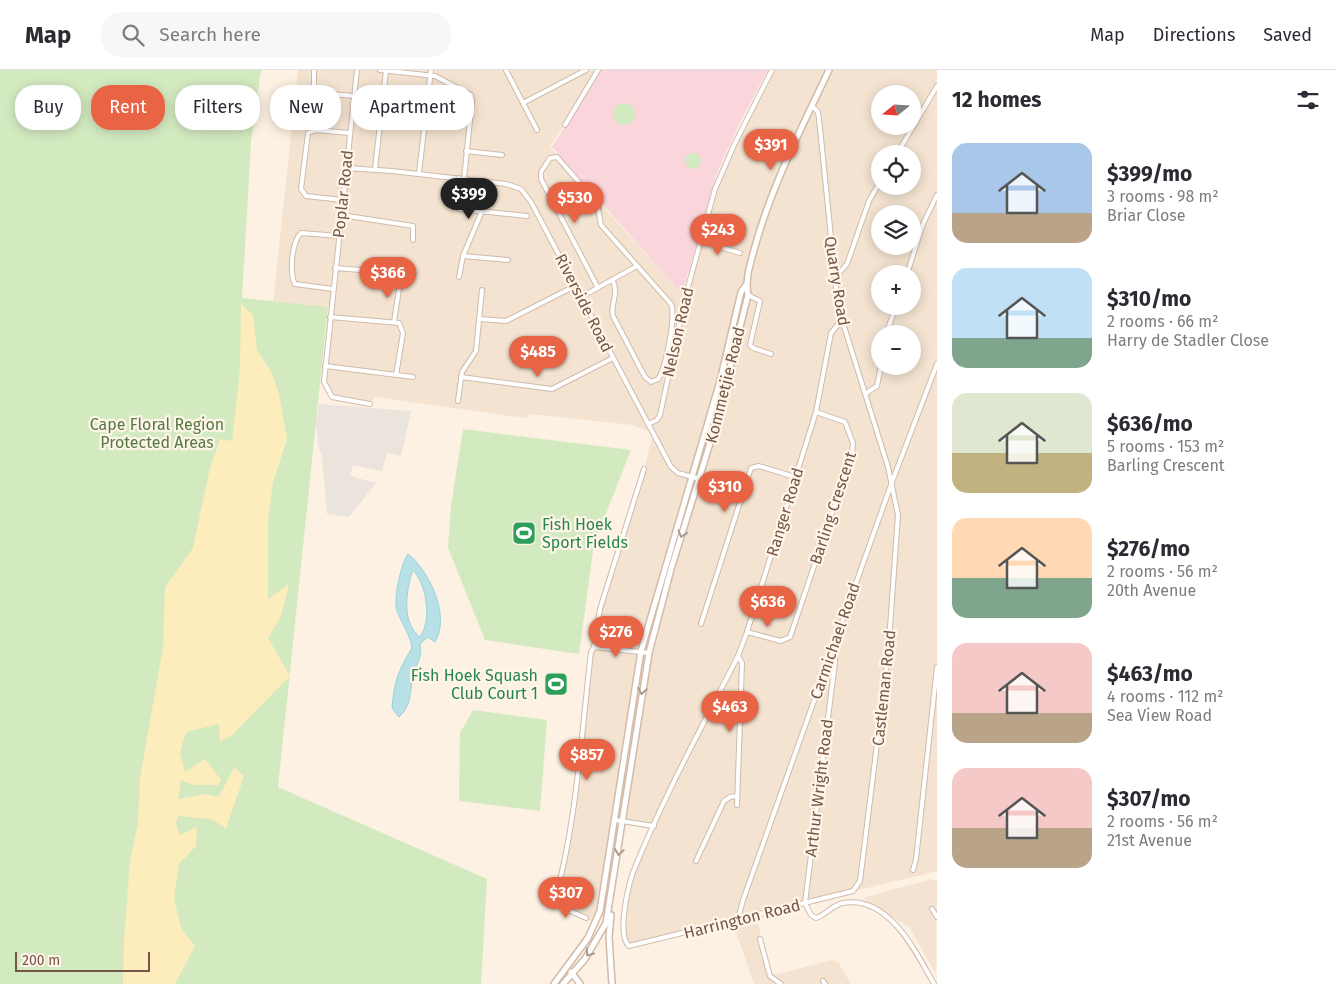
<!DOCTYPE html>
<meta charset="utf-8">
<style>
body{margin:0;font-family:"Fira Sans",sans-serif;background:#f7f7f7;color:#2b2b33;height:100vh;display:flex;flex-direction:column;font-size:19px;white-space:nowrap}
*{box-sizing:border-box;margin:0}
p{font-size:16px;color:#7c7c81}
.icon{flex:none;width:28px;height:28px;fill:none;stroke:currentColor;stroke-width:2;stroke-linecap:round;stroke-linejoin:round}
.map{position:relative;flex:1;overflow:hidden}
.panel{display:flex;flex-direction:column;background:#fff;width:400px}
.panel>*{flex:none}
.guide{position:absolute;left:15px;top:15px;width:475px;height:45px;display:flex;gap:10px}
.needle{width:32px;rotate:252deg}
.fabs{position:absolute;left:871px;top:15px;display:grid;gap:10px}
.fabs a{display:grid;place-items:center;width:50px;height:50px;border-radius:50%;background:#fff;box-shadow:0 2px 12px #0003;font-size:25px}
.scale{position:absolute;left:15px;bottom:12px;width:135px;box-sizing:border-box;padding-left:5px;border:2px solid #745748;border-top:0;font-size:14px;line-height:18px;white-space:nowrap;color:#745748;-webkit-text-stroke:4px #fff5e9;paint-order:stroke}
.price{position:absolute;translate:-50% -42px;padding:0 11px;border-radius:18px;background:#e96445;color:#fff;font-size:16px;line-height:32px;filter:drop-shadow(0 1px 2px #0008)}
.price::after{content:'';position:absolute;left:50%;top:30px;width:15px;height:11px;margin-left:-8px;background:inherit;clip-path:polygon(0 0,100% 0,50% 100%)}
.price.active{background:#222;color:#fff}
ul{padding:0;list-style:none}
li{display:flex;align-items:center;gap:15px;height:125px;padding:0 15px}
li span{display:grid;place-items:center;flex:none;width:140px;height:100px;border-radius:15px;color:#555}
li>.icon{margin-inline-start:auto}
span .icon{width:60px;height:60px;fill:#fffc;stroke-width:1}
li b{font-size:21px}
h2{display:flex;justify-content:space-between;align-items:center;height:60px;padding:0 15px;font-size:21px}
.chip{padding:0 18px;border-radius:20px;background:#fff;box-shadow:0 2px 12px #0003;font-size:18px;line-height:45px}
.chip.active{background:#e96445;color:#fff}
header{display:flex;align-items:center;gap:30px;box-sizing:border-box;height:70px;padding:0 25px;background:#fff;border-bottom:1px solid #e1e1e2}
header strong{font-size:24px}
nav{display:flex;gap:28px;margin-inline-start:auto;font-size:18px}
.search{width:350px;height:45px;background:#f7f7f7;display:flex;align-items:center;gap:12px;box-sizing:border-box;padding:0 18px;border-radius:20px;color:#7c7c81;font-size:19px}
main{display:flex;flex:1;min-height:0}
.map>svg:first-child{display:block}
.residential{fill:#f4e3d0;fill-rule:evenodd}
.industrial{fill:#ebe4dd}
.medical{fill:#fad5db}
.green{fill:#d3eac1}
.sand{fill:#fdecbc}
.water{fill:#b7e1e6;stroke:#9dd1d8;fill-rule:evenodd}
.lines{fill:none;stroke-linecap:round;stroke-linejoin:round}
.street-casing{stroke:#d0bbac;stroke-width:6}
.secondary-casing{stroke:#d3baa9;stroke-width:8}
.street{stroke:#fff;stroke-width:4}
.secondary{stroke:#fff;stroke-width:5}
.oneway{stroke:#ac9a91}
.labels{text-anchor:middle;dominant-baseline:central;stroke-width:4.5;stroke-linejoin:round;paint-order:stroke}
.street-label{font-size:16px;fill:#745748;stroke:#fff5e9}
.park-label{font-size:16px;fill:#547a40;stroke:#fff5e9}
.leisure-label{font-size:16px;fill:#27864d;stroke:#fff5e9;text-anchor:start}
</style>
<header>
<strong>Map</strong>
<div class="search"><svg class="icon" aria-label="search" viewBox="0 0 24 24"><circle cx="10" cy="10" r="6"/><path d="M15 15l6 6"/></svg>Search here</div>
<nav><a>Map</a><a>Directions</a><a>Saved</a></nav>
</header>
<main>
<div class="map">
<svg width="937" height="914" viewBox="0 0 937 914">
<rect width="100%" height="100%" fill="#fcf1e2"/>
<g class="residential">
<path d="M298,0H598L550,77L597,133L605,139L685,227L716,115L772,0H937V801L629,876L623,861L631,811L654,756L616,750L596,853L554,834L571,765L592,578L600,539L644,399L653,363L633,355L531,344L525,348L375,327L370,334L332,327L324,312L331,239L273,233ZM880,24H912V56H880ZM880,84H912V116H880ZM880,144H912V176H880ZM880,204H912V236H880ZM880,264H912V296H880Z"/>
<polygon points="932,809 937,812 936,904 909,857 862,828"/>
<polygon points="758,853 770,906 832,890 838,892 851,914 754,914 735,859"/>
</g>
<polygon class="industrial" points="319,334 411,341 401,386 387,383 382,401 353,395 350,406 376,413 349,447 327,444 322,387 318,374 316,354"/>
<polygon class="medical" points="601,0 768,0 740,52 717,103 682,224 552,77"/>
<g class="green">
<polygon points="0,0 261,0 251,72 242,228 328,237 278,717 487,809 481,914 0,914"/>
<circle cx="624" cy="44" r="11"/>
<circle cx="693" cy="91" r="8"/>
<polygon points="463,359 631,380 594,474 579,584 485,570 448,478 451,436"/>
<polygon points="473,640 547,650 540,741 459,731 460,663"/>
</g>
<polygon class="sand" points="241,234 253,245 257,280 273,305 279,324 287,369 273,412 268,450 268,529 289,514 281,546 268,568 290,606 232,665 220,672 219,654 186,662 180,682 185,702 205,689 221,710 219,715 193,715 181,710 178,729 205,724 219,727 234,697 244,706 226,759 212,749 178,746 176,754 180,765 197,757 196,776 179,794 174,829 181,858 195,876 175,914 123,914 124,870 130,792 138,753 140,708 163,577 165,517 193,478 210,398 220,369 232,371 240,299"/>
<path class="water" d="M408,484C429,500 451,547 435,572L428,567L420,574C422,588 418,590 414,603C409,620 413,634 399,647L392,638C394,612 398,601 412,578C410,564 402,554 397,541C393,530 401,493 408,484ZM413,500C427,515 432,550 420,567C401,553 406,519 413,500Z"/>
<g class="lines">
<g class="street-casing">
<g id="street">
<polyline points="314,0 314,18 319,23 354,26"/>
<polyline points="357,0 324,312 332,327 370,334"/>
<polyline points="380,0 435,6 471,25 472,31 464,109"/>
<polyline points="506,0 537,60"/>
<polyline points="523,33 586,0"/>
<path d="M812,36L818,42L820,58L838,237L888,397L898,445L888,585L860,811L853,821L629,876C616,864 629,810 636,795C665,724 703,655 738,586L747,562L816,342L831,263L841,251"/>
<polyline points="565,55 598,0"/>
<polyline points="466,81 502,85"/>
<polyline points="897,84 937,16"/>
<polyline points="346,98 392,101 506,114 521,119 531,132 671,397 678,403 700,409"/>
<polyline points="375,99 386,1"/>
<polyline points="419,103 431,0"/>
<polyline points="459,108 456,135 459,139 527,146"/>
<polyline points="342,130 306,126 301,119 308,63 316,60 349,63"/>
<polyline points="341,145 413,156 413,170"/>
<polyline points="700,171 740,183"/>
<polyline points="463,186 508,190"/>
<polyline points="335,198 399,203 401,206 394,252"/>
<polyline points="834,203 840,202 847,194 869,131 880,112"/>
<polyline points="907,204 923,154 937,125"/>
<polyline points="459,207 463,186 482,141"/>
<path d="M598,218L541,109V102L550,88L557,87L597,133L601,155L671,234C676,246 666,298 658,309L651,312L645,307L613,246C610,232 619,227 613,211"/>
<path d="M333,219L295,214C289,203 292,171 301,163L339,166"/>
<polyline points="748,225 760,231 750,275 753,278 771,284"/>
<polyline points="581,227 637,196"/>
<polyline points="330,247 399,253 403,263 396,305"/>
<polyline points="480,249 506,251 575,216"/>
<polyline points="886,264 896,236"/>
<polyline points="325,296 413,307"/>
<polyline points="461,307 552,319 613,288"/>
<polyline points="865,324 877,316 881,296"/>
<polyline points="458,331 462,302 476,281 482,220"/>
<polyline points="648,354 657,350 660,345 685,228 715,119 735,73 772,0"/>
<polyline points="701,554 751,398 759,396 795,407"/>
<polyline points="747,562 781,571 790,567 852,384 853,373 845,352 816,342"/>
<path d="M835,574V592L805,833L811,845L816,848C826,845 832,835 843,833C889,825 916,882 934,914"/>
<polyline points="594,577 649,583"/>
<polyline points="737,735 742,593 738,586"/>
<polyline points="615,750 654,756"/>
<polyline points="696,791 724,731 730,727 737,726"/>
<polyline points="913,800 916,789 937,597"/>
<polyline points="932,839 937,847"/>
<path d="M586,848L554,834C577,751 581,667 591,582L594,577L600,539L644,399"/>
<polyline points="738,849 743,830 892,412 937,294"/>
<polyline points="760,869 770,906 781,914"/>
<polyline points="823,911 825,914"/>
</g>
</g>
<g class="secondary-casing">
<g id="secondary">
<polyline points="611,845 609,867 612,914"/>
<polyline points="571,902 580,914"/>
<polyline points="554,914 588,868 600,841 641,581 720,311 741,222 746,215"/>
<path d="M563,914L585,889L606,853L649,583L671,499L716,354L748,225C745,209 750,195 754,180C771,117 801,59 829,0"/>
</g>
</g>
<use href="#street" class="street"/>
<use href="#secondary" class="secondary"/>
</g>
<defs><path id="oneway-chevron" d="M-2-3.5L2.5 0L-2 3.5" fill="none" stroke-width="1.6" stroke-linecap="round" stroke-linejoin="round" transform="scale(1.25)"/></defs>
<g class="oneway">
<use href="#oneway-chevron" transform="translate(682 464) rotate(107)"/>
<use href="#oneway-chevron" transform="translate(642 621) rotate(99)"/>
<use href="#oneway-chevron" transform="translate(619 782) rotate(98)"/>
<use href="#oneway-chevron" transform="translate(589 883) rotate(125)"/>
</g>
<defs>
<g id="stadium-square" transform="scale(1.25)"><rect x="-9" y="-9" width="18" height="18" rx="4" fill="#2e9e5b" stroke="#fff5e9"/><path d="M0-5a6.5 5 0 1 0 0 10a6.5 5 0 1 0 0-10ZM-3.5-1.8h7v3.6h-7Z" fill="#fff"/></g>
</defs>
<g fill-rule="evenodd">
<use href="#stadium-square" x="524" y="463"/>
<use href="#stadium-square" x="556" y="614"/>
</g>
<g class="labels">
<g class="street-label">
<text transform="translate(343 124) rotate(-84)">Poplar Road</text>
<text transform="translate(837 211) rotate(81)">Quarry Road</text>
<text transform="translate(584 233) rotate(63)">Riverside Road</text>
<text transform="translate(678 262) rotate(-77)">Nelson Road</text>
<text transform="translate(725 315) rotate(-76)">Kommetjie Road</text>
<text transform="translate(833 438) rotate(-72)">Barling Crescent</text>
<text transform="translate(785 442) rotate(-73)">Ranger Road</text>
<text transform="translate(835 571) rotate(-71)">Carmichael Road</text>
<text transform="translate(884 618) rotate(-84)">Castleman Road</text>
<text transform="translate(819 718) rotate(-83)">Arthur Wright Road</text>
<text transform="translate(742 849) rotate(-14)">Harrington Road</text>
</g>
<g class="park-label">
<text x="157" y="354">Cape Floral Region<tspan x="157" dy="18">Protected Areas</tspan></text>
</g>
<g class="leisure-label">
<text x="542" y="454">Fish Hoek<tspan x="542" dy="18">Sport Fields</tspan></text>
<text x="538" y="605" text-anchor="end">Fish Hoek Squash<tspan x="538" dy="18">Club Court 1</tspan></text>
</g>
</g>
</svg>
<div class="fabs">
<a><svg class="needle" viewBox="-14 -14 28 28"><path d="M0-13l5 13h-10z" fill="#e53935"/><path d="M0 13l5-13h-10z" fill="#7c7c81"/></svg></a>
<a><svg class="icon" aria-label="locate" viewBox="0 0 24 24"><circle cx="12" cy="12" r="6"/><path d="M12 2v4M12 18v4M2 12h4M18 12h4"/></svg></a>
<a><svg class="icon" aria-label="layers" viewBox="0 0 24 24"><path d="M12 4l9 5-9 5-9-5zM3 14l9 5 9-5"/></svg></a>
<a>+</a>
<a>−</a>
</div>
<div class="scale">200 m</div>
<b class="price" style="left:771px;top:101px">$391</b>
<b class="price active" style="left:469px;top:150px">$399</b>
<b class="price" style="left:575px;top:154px">$530</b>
<b class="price" style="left:718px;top:186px">$243</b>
<b class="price" style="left:388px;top:229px">$366</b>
<b class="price" style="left:538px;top:308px">$485</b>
<b class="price" style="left:725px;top:443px">$310</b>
<b class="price" style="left:768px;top:558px">$636</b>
<b class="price" style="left:616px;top:588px">$276</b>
<b class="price" style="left:730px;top:663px">$463</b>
<b class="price" style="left:587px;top:711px">$857</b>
<b class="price" style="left:566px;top:849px">$307</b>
<div class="guide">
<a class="chip">Buy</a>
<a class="chip active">Rent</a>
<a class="chip">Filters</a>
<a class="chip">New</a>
<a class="chip">Apartment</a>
</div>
</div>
<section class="panel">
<h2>12 homes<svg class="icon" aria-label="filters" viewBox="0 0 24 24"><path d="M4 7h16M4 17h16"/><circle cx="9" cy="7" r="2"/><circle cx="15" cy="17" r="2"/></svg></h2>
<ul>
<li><span style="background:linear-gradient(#a9c7e8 70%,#b9a48a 0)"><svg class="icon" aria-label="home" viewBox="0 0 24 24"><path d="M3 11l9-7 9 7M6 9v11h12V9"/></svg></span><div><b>$399/mo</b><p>3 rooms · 98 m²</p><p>Briar Close</p></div></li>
<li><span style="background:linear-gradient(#bfe0f5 70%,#7fa58c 0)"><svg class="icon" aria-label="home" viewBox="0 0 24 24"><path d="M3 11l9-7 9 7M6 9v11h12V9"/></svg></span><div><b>$310/mo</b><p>2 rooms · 66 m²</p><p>Harry de Stadler Close</p></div></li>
<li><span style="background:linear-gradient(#dfe7d0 60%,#c2b280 0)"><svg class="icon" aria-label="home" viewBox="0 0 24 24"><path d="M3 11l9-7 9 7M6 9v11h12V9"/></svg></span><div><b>$636/mo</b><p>5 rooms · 153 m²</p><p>Barling Crescent</p></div></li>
<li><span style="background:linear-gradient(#ffd9b3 60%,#7fa58c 0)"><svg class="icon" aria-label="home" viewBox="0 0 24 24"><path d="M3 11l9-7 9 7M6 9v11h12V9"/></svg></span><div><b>$276/mo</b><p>2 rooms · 56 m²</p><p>20th Avenue</p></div></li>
<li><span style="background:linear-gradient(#f6c9c9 70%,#b9a48a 0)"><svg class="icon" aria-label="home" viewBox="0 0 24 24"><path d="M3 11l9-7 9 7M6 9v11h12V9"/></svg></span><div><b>$463/mo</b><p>4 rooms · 112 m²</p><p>Sea View Road</p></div></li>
<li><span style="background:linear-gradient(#f6c9c9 60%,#b9a48a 0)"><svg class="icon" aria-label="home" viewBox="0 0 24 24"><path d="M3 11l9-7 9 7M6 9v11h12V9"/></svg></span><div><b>$307/mo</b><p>2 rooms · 56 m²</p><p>21st Avenue</p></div></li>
</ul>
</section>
</main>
